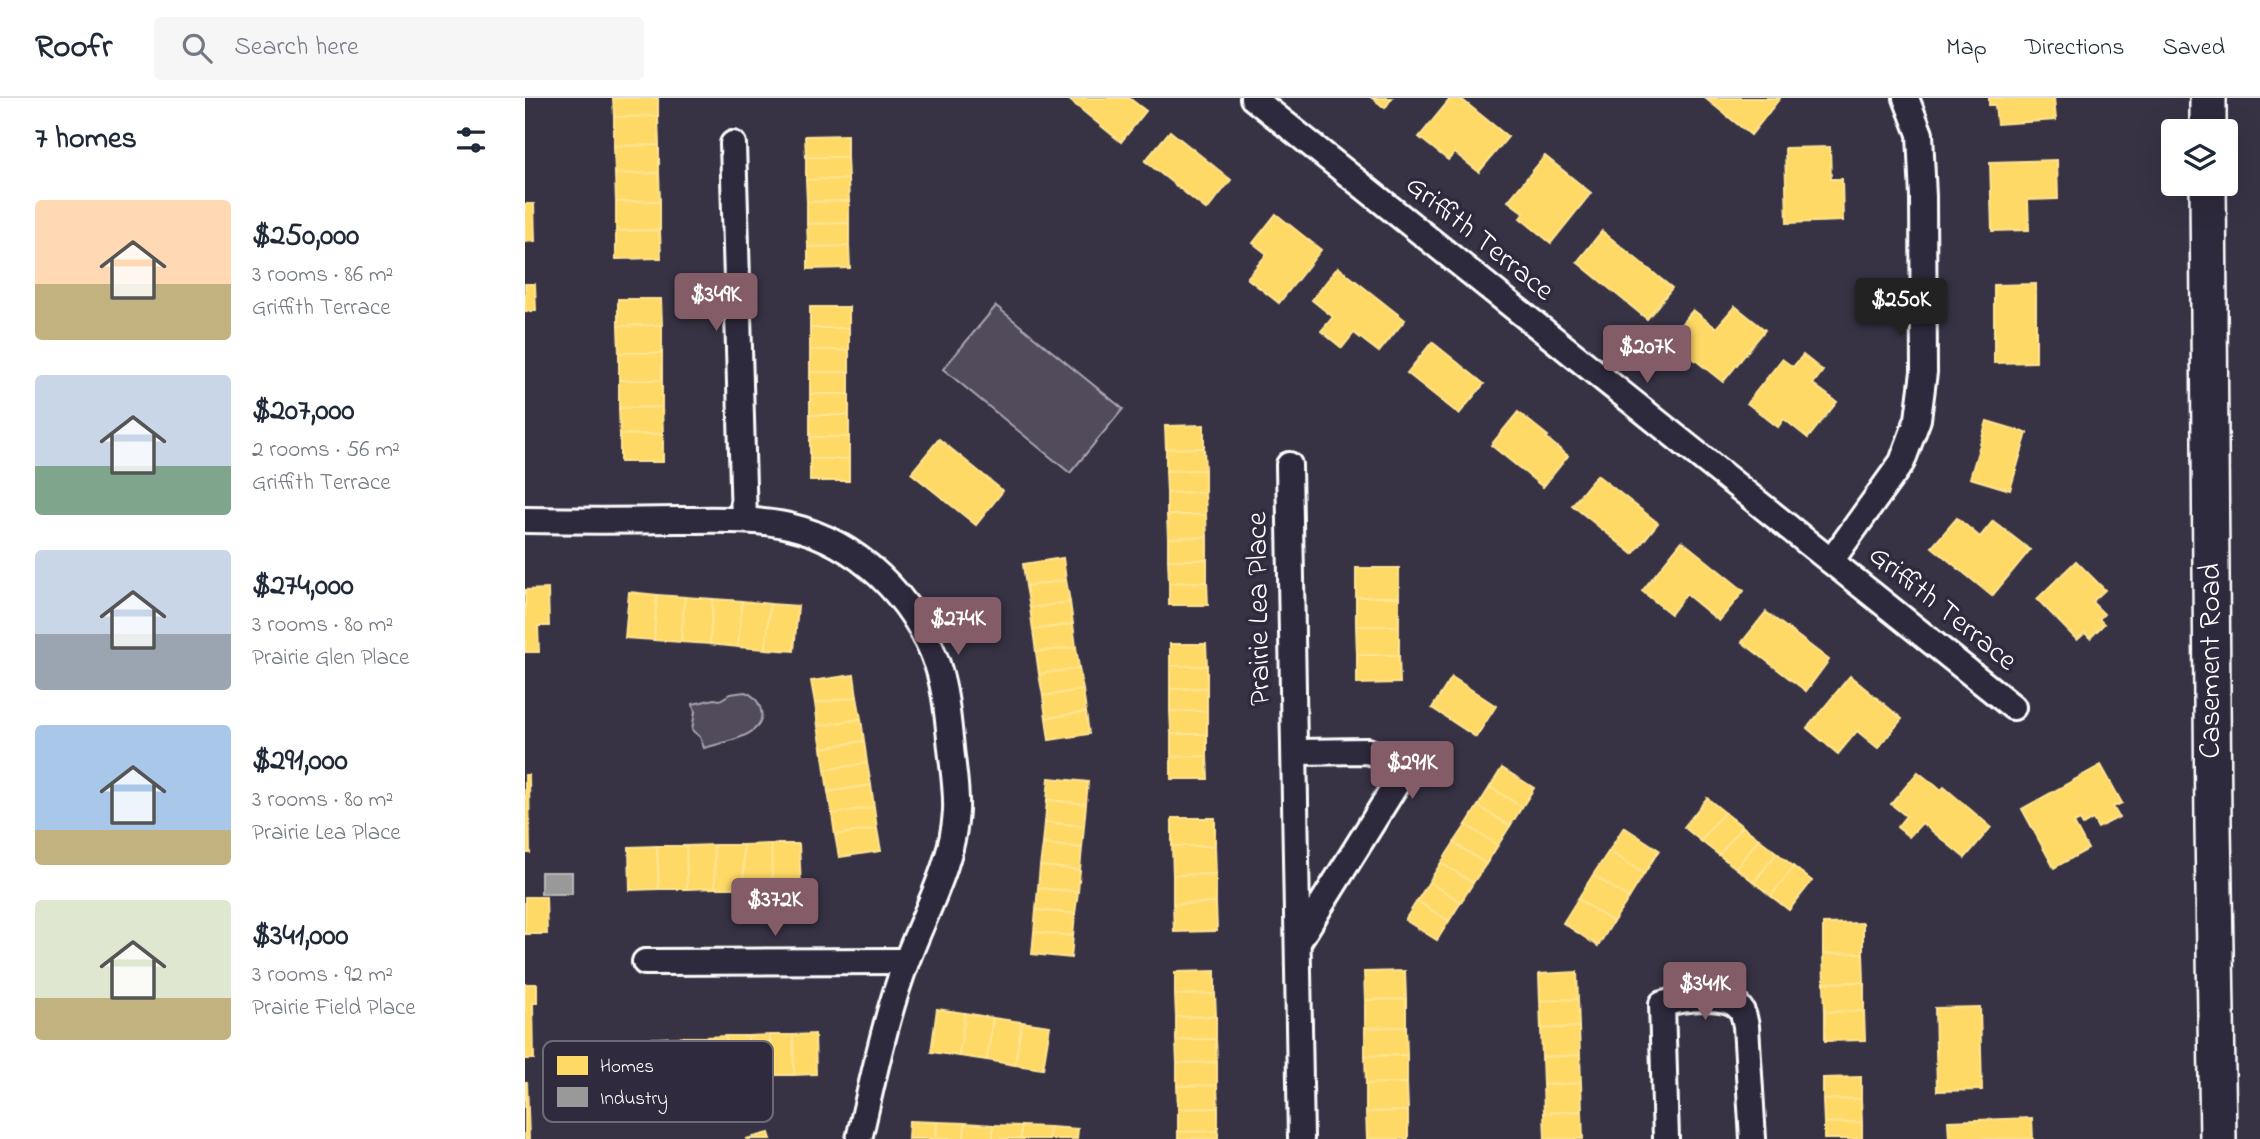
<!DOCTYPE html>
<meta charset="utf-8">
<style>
body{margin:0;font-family:"Indie Flower",sans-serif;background:#f6f6f7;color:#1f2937;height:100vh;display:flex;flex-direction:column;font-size:26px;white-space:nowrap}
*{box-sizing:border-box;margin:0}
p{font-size:23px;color:#747a83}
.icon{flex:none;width:38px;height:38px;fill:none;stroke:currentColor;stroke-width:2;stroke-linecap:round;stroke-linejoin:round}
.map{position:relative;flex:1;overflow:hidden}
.sheet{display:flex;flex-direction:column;background:#fff;width:525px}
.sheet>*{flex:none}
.controls{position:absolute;left:1636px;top:21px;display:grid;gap:14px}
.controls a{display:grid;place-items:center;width:77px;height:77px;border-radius:7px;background:#fff;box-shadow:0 7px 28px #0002;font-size:35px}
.price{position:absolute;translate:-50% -60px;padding:0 16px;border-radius:7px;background:#845c67;color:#fff;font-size:23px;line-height:46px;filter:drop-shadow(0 2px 4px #0008)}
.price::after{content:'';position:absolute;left:50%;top:42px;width:21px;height:16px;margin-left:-10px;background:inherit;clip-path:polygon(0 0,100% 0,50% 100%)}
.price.current{background:#222;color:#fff}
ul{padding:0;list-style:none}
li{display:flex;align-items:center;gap:21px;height:175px;padding:0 35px}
li span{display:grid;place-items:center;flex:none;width:196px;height:140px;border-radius:7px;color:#555}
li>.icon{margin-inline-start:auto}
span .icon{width:84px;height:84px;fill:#fffc;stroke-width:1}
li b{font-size:30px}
h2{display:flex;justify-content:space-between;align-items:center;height:84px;padding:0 35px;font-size:30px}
header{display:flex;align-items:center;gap:42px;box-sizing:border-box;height:98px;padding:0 35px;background:#fff;border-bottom:2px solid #e0e1e3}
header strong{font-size:33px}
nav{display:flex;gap:38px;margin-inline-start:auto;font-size:24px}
.search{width:490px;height:63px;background:#f6f6f7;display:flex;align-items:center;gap:18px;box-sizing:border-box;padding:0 24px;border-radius:7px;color:#747a83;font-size:26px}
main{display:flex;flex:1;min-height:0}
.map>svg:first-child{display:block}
.green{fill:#514c5c;stroke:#a8a6ae;stroke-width:2}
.homes{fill:#ffd966;stroke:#ffe494;stroke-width:2}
.industry{fill:#999;stroke:#b8b8b8;stroke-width:2}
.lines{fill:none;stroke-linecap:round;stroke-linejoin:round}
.street-casing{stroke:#fff;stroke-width:30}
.secondary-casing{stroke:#fff;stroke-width:40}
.street{stroke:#2f2a3d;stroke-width:24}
.secondary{stroke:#2f2a3d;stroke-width:35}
.labels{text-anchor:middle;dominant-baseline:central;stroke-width:7;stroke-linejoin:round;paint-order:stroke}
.street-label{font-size:30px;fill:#fff;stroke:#2f2a3d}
.key{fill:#2f2a3d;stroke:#6d6a77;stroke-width:2}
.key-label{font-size:19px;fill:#fff}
</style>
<header>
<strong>Roofr</strong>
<div class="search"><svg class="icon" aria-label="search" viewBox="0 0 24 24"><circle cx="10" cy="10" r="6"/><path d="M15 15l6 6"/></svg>Search here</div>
<nav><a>Map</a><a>Directions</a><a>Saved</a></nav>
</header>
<main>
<section class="sheet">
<h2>7 homes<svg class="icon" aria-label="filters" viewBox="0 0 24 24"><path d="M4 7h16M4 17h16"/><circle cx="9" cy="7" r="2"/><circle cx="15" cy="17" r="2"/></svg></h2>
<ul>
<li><span style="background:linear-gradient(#ffd9b3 60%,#c2b280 0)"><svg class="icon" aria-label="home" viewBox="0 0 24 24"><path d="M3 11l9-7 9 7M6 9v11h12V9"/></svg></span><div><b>$250,000</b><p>3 rooms · 86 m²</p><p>Griffith Terrace</p></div></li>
<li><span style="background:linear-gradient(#c9d6e8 65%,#7fa58c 0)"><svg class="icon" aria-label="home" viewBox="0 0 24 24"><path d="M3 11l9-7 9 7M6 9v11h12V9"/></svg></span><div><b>$207,000</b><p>2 rooms · 56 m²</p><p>Griffith Terrace</p></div></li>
<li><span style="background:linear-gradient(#c9d6e8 60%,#9aa5b1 0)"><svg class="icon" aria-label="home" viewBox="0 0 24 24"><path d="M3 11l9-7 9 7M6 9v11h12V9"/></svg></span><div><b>$274,000</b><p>3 rooms · 80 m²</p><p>Prairie Glen Place</p></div></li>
<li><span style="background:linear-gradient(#a9c7e8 75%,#c2b280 0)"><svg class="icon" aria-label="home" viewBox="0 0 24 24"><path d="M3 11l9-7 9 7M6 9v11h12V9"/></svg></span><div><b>$291,000</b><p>3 rooms · 80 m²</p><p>Prairie Lea Place</p></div></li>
<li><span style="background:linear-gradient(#dfe7d0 70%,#c2b280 0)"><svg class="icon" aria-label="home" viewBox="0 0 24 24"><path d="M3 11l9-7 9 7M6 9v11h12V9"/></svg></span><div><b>$341,000</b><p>3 rooms · 92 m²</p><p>Prairie Field Place</p></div></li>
</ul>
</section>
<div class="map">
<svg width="1735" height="1041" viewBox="0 0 1735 1041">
<rect width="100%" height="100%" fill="#373345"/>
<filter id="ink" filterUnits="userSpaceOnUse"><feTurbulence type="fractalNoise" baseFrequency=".0143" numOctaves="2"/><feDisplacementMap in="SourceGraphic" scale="14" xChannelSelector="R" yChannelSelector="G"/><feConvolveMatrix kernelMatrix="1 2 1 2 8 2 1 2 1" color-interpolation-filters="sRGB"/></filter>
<g filter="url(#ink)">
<g class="green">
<polygon points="471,208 598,311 545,375 418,271"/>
<path d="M220,594C227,596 232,601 235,609C246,638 198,644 179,650L175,639L167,632L170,614L168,606L189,601L195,602L205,596Z"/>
</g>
<g class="homes">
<polygon points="88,0 133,0 133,18 89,19"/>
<polygon points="542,0 604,0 621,13 596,44"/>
<polygon points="847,0 867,0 860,10"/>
<polygon points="926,0 935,0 983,39 954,74 930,55 923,62 894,39"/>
<polygon points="1180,0 1255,0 1226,37"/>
<polygon points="1464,0 1529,0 1531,22 1472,26 1470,7 1464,7"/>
<polygon points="133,18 134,47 89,48 89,19"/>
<polygon points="645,33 706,82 682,112 620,63"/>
<polygon points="322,37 322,59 281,59 280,38"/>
<polygon points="134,47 134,75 90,76 89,48"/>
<polygon points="1305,49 1306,81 1317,81 1318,123 1262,125 1260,50"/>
<polygon points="1020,58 1066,95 1026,145 995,120 999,115 983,103"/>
<polygon points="281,59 322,59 323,81 281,82"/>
<polygon points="1532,62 1533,101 1503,102 1504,132 1467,133 1465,64"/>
<polygon points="134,75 135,103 91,104 90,76"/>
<polygon points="323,81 324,103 282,104 281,82"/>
<polygon points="135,103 135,132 91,133 91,104"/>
<polygon points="324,103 324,125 282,126 282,104"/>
<polygon points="0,106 9,106 10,143 0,144"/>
<polygon points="751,116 796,152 754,205 722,180 742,156 728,145"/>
<polygon points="324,125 324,148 283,149 282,126"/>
<polygon points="135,132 136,160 91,161 91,133"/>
<polygon points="1077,133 1147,190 1122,221 1052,164"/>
<polygon points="324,148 325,170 283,171 283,149"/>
<polygon points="813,169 880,222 854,254 829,235 817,250 796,233 808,219 787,202"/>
<polygon points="0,186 10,186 11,213 0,213"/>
<polygon points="1511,186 1511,264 1469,265 1469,187"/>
<polygon points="93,201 136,201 137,227 93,228"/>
<polygon points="1210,208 1240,232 1198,284 1144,241 1168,212 1191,230"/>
<rect x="285" y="209" width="39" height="21"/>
<polygon points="137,227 137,255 94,255 93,228"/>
<rect x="285" y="230" width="39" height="22"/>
<polygon points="907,244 959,286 934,316 882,275"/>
<rect x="285" y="252" width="39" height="22"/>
<rect x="94" y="255" width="43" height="27"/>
<polygon points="1278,257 1298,273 1288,286 1312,304 1283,340 1259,321 1253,329 1222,305 1257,261 1268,269"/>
<rect x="285" y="274" width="39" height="22"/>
<polygon points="94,282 137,282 137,309 94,310"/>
<rect x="285" y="296" width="39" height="21"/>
<polygon points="137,309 138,336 95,337 94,310"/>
<polygon points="993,314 1023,338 1021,340 1043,358 1018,389 966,347"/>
<rect x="285" y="317" width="39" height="22"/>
<polygon points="1462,323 1502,335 1485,392 1445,380"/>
<polygon points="679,327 679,350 641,351 640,328"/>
<polygon points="138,336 138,364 95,364 95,337"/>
<rect x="285" y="339" width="39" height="22"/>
<polygon points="414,341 478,393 451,427 386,375"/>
<polygon points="679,350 680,372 641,373 641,351"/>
<rect x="285" y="361" width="39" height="22"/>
<polygon points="680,372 680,394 642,395 641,373"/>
<polygon points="1072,377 1133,425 1108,456 1047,407"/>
<polygon points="680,394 681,417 642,417 642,395"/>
<polygon points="642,417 681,417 682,439 643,440"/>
<polygon points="1432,420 1455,439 1468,423 1505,452 1467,498 1407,449"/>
<polygon points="682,439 682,462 643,462 643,440"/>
<polygon points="1157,443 1219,493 1194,523 1161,496 1146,516 1117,493"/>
<polygon points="538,460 541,482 501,488 498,466"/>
<polygon points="643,462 682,462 682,484 644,485"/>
<polygon points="1551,463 1580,492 1567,504 1579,516 1574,521 1579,526 1565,540 1560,535 1552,542 1512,501"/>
<rect x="831" y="470" width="43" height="29"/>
<polygon points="541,482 545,504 505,510 501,488"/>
<polygon points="682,484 683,507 644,507 644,485"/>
<polygon points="23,491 24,528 13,528 14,554 0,554 0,492"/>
<polygon points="104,494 132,497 129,542 100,540"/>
<polygon points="132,497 160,499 156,544 129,542"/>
<polygon points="160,499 188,501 185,546 156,544"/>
<rect x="831" y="499" width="43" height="29"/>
<polygon points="188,501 217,503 213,549 185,546"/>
<polygon points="217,503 245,506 241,551 213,549"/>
<polygon points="545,504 548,526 508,532 505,510"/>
<polygon points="245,506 273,508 269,553 241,551"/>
<polygon points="1241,514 1304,562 1281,593 1217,544"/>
<polygon points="548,526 551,549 511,554 508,532"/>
<polygon points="831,528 874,528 874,557 832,557"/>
<polygon points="645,546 681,546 682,568 645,568"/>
<polygon points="551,549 554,570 514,576 511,554"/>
<polygon points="832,557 874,557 875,585 832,586"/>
<polygon points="645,568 682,568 682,590 645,591"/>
<polygon points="554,570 558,592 518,598 514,576"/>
<polygon points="329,577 332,599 290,605 286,583"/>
<polygon points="1325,578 1377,621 1353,650 1332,633 1313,656 1282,630"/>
<polygon points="927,579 971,608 951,639 907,610"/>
<polygon points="682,590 682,613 645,613 645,591"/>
<polygon points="558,592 561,614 521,620 518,598"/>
<polygon points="332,599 336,621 293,628 290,605"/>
<polygon points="645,613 682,613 682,636 646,636"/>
<polygon points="561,614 564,636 524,642 521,620"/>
<polygon points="336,621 339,643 297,650 293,628"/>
<polygon points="646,636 682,636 682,658 646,659"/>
<polygon points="339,643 342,665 300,672 297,650"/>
<polygon points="682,658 683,681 646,681 646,659"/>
<polygon points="342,665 346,687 303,694 300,672"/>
<polygon points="1576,667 1597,705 1588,709 1594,719 1573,730 1568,721 1558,727 1555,722 1549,725 1563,751 1529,770 1497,711"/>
<polygon points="977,670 1009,690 997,709 965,689"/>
<polygon points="1393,674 1416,692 1419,689 1466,729 1440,760 1397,725 1384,739 1372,729 1381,718 1366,706"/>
<polygon points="0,677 4,677 5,755 0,755"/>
<polygon points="524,680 563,684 561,706 522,702"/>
<polygon points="346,687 349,709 307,716 303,694"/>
<polygon points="965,689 997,709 985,728 953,708"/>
<polygon points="1182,700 1199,714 1176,743 1159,729"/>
<polygon points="522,702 561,706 559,728 520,724"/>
<polygon points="953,708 985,728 973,747 941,727"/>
<polygon points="349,709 352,731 310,737 307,716"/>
<polygon points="1199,714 1217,728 1194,757 1176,743"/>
<rect x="647" y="720" width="43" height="28"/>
<polygon points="520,724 559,728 557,750 518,746"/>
<polygon points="941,727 973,747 961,766 929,745"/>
<polygon points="1217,728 1234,741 1211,770 1194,757"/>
<polygon points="1099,729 1134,752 1119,776 1084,753"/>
<polygon points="352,731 356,753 314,759 310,737"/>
<polygon points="1234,741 1252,755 1229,784 1211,770"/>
<polygon points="929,745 961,766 948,785 916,765"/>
<polygon points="246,746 274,746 276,789 247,789"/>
<polygon points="246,746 247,789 219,790 218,747"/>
<polygon points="518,746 557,750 555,772 515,768"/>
<polygon points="189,747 218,747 219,790 190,790"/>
<polygon points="189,747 190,790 162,791 161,748"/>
<polygon points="132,748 134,791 105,792 104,749"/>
<polygon points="132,748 161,748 162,791 134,791"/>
<polygon points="647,748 690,748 691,776 648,777"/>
<polygon points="1084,753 1119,776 1104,800 1068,777"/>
<polygon points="1252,755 1269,769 1246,798 1229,784"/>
<polygon points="916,765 948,785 936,804 904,784"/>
<polygon points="515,768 555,772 553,794 513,790"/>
<polygon points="1269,769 1287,783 1264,812 1246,798"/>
<polygon points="691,776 691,805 648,806 648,777"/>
<polygon points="1068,777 1104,800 1088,824 1053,801"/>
<polygon points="904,784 936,804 924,823 892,803"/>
<polygon points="513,790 553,794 550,816 511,812"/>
<polygon points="0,799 21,799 22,836 0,836"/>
<polygon points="1053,801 1088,824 1073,848 1038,825"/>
<polygon points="892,803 924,823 912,842 880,822"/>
<polygon points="691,805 692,833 649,834 648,806"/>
<polygon points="511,812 550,816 548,838 509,834"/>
<polygon points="1338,825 1338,855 1298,856 1298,826"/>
<polygon points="509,834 548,838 546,860 507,856"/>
<polygon points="1338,855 1339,884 1299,885 1298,856"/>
<polygon points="690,873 690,896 650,897 650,874"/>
<polygon points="880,873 881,901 840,902 839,874"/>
<polygon points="1052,874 1053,901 1015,903 1014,876"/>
<polygon points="1339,884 1339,913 1300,914 1299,885"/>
<polygon points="0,886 12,886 12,905 8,905 9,961 0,961"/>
<polygon points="690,896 691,918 651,919 650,897"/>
<polygon points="881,901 881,929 840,930 840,902"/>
<polygon points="1053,901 1054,929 1016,931 1015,903"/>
<polygon points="1455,909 1457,992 1412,993 1410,910"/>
<polygon points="412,911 440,915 434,958 406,954"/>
<polygon points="1339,913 1340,942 1300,943 1300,914"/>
<polygon points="440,915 468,920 462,962 434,958"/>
<polygon points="691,918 691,941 651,942 651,919"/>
<polygon points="468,920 497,924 490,967 462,962"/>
<polygon points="497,924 525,928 518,971 490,967"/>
<polygon points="881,929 882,957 840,958 840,930"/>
<polygon points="1054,929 1055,957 1017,959 1016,931"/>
<polygon points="290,936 291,976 269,977 268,937"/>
<polygon points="245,937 268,937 269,977 246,977"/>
<polygon points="245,937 246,977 224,978 223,938"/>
<polygon points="201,938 223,938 224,978 202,978"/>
<polygon points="201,938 202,978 180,979 179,939"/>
<polygon points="156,939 179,939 180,979 158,979"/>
<polygon points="156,939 158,979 135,980 134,940"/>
<polygon points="112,940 134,940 135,980 113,980"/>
<polygon points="691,941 692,964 652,965 651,942"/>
<polygon points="882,957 882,985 841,986 840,958"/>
<polygon points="1055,957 1056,985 1018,987 1017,959"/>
<polygon points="692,964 692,987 652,988 652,965"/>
<polygon points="1336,979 1336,1001 1298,1002 1298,980"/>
<polygon points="0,984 2,984 4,1041 0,1041"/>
<polygon points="882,985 883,1013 841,1014 841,986"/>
<polygon points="1056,985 1057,1013 1019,1015 1018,987"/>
<polygon points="692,987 693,1010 653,1011 652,988"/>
<polygon points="1336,1001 1337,1024 1299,1025 1298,1002"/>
<polygon points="693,1010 693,1033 653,1034 653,1011"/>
<polygon points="883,1013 883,1041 842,1041 841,1014"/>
<polygon points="1057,1013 1058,1041 1020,1041 1019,1015"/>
<polygon points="1507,1020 1508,1041 1424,1041 1423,1023"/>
<polygon points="384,1023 412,1024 411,1041 383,1041"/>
<polygon points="412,1024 440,1025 439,1041 411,1041"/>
<polygon points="1337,1024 1337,1041 1299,1041 1299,1025"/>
<polygon points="440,1025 468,1027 468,1041 439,1041"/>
<polygon points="468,1027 496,1028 496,1041 468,1041"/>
<polygon points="496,1028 525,1029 524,1041 496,1041"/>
<polygon points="525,1029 553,1031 552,1041 524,1041"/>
<polygon points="693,1033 693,1041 653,1041 653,1034"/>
<polygon points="244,1035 246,1041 221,1041"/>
</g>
<rect class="industry" x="16" y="774" width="31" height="22"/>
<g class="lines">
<g class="street-casing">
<g id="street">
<polyline points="728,0 1488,609"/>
<polyline points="208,46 219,422"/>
<polyline points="764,367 776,1041"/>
<path d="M0,422C51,423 102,423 153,422C190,422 228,420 264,428C333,444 389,500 412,566C421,593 423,622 426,650C428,670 432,692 431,713C428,766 400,814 382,862C360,920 348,982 334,1041"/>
<polyline points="1306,463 1377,364 1393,321 1399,274 1398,99 1395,36 1381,0"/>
<polyline points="770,654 843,653 867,663 875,680 773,844"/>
<polyline points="120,864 381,863"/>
<path d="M1141,1041L1137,906C1156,901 1204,893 1216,912C1219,916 1220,923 1221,928L1228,1041"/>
</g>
</g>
<g class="secondary-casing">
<g id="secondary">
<polyline points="1683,0 1683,33"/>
<polyline points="1683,86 1688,728 1693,1041"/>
</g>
</g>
<use href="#street" class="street"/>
<use href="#secondary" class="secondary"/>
</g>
</g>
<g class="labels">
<g class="street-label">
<text transform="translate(954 141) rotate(39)">Griffith Terrace</text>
<text transform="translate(735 511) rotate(-91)">Prairie Lea Place</text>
<text transform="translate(1417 511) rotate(39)">Griffith Terrace</text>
<text transform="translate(1687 563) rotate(-90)">Casement Road</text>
</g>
</g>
<rect x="18" y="943" width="230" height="81" rx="10" class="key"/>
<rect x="32" y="958" width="31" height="19" fill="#ffd966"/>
<rect x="32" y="989" width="31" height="20" fill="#999"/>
<g class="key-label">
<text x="75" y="974">Homes</text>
<text x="75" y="1006">Industry</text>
</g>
</svg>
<div class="controls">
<a><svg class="icon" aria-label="layers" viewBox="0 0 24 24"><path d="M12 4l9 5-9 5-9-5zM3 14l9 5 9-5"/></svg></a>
</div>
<b class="price" style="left:191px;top:235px">$349K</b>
<b class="price current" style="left:1376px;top:240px">$250K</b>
<b class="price" style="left:1122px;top:287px">$207K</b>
<b class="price" style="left:433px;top:559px">$274K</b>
<b class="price" style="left:887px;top:703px">$291K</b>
<b class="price" style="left:250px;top:840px">$372K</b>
<b class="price" style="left:1180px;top:924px">$341K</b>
</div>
</main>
